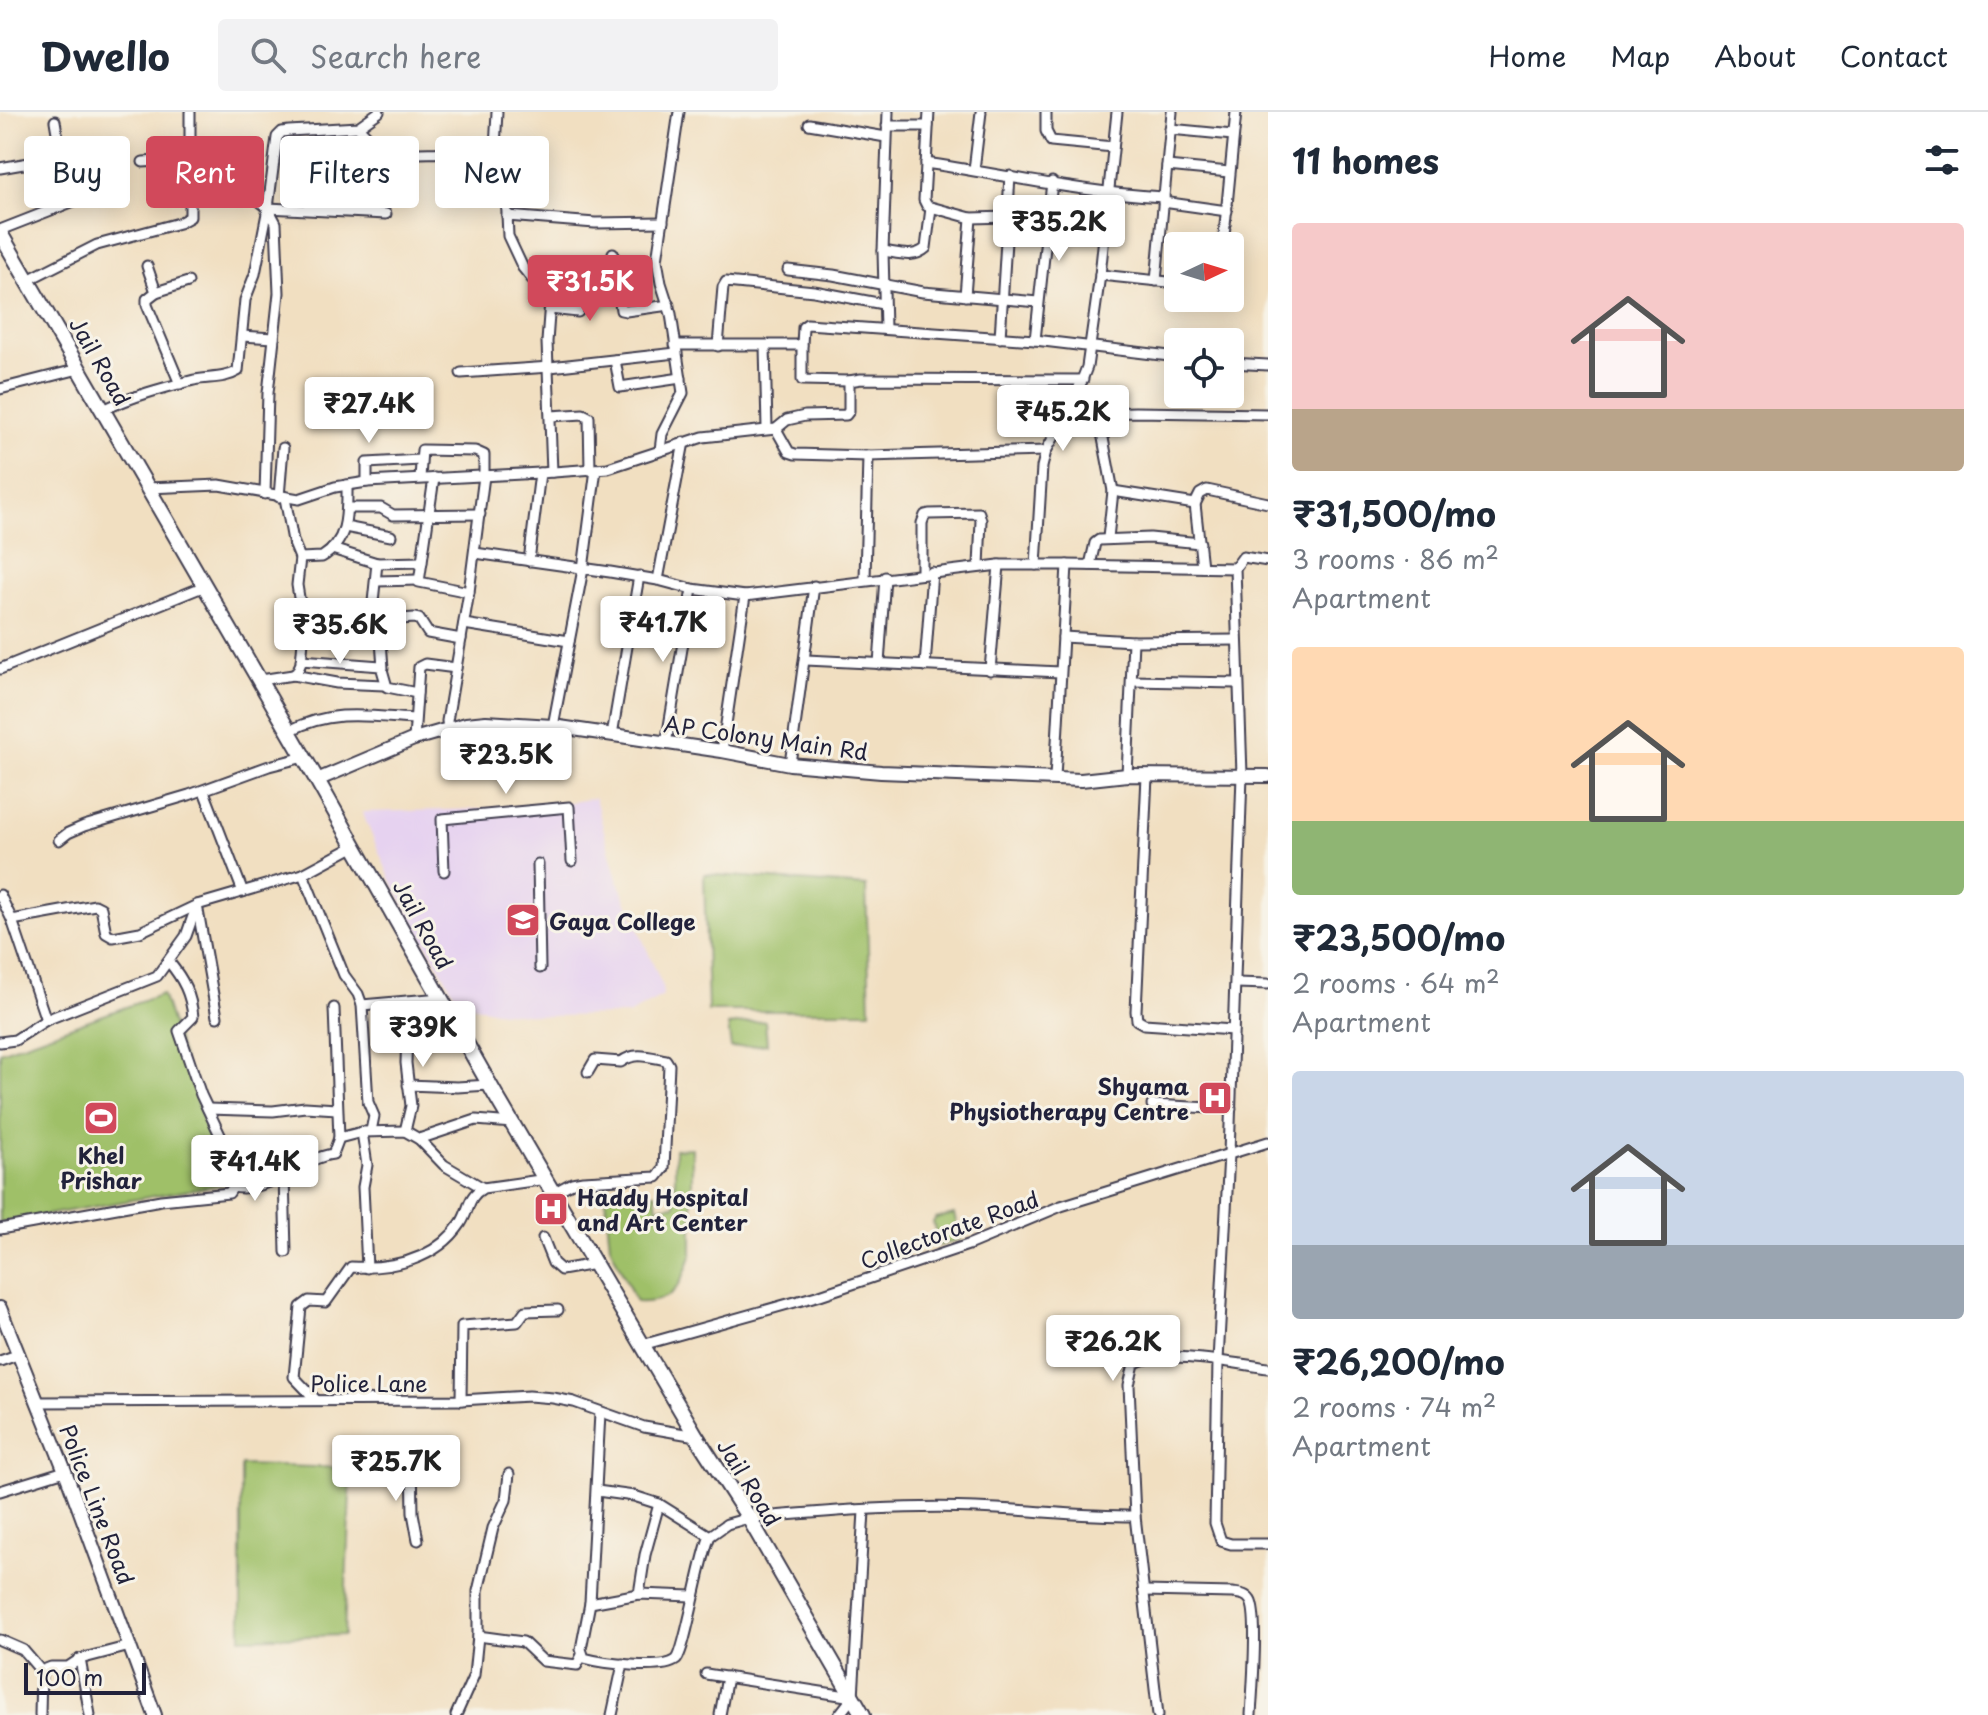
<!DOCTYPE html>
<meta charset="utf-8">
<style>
body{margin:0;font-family:"Playpen Sans",sans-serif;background:#f2f2f3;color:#1f2937;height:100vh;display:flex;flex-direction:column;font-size:30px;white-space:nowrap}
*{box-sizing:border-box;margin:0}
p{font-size:26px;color:#747a83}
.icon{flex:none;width:44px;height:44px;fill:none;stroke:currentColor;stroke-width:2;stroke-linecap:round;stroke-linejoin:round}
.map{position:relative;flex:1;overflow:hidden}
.side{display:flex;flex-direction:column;background:#fff;width:720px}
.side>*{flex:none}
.guide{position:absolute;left:24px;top:24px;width:760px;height:72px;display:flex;gap:16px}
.needle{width:52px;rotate:86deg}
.tools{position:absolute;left:1164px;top:120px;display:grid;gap:16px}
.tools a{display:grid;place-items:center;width:80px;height:80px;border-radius:8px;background:#fff;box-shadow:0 4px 20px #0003;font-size:40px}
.scale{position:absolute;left:24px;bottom:20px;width:122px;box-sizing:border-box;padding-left:8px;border:4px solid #22223b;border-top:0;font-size:22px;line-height:28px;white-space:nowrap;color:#22223b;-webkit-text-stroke:6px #f7f3e8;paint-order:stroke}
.price{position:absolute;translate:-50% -68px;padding:0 18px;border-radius:8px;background:#fff;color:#222;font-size:26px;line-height:52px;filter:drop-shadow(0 2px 4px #0008)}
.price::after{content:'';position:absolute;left:50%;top:48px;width:24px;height:18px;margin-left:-12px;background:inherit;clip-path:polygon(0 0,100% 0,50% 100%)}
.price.selected{background:#d1495b;color:#fff}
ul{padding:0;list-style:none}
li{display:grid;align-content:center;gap:16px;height:424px;padding:0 24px}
li span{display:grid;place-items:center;height:248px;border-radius:8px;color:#555}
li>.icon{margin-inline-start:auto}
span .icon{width:144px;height:144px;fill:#fffc;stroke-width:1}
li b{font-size:34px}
h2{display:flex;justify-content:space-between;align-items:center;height:96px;padding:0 24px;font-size:34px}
.chip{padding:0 28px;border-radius:8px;background:#fff;box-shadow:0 4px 20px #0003;font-size:28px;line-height:72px}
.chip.selected{background:#d1495b;color:#fff}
header{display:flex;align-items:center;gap:48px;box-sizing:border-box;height:112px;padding:0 40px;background:#fff;border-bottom:2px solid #e0e1e3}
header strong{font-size:38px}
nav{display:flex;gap:44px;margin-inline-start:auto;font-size:28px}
.search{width:560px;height:72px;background:#f2f2f3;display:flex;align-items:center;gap:20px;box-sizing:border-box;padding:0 28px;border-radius:8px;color:#747a83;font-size:30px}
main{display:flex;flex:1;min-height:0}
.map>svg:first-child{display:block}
.built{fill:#e6d2f0}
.green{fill:#9fc068;stroke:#607152;stroke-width:2}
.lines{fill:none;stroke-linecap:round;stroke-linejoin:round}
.street-casing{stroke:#413e4f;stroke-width:13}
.secondary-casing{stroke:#413e4f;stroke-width:16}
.primary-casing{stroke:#413e4f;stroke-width:18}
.street{stroke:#fff;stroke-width:9}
.secondary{stroke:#fff;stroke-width:12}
.primary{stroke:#fff;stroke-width:14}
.labels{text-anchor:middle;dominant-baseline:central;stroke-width:6;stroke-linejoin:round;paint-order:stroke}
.street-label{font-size:22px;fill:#22223b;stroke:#f7f3e8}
.poi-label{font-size:22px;font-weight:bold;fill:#22223b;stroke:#f7f3e8;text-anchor:start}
</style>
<header>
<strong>Dwello</strong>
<div class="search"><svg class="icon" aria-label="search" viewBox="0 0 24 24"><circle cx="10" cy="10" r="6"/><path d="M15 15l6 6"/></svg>Search here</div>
<nav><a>Home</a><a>Map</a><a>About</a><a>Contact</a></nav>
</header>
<main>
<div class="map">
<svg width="1268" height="1603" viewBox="0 0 1268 1603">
<rect width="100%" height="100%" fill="#f7f3e8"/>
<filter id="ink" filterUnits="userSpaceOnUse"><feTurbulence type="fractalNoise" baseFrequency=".0125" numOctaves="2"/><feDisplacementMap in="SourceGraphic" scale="16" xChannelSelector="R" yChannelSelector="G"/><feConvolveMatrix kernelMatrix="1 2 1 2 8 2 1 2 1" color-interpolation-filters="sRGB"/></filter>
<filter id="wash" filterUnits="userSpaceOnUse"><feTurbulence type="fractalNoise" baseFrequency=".006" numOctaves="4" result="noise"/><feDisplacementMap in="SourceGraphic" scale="32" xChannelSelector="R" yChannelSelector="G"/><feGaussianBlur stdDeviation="1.8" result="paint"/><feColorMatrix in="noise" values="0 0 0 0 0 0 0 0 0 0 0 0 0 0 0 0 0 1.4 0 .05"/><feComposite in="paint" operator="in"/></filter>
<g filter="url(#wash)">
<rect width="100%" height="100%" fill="#f1dfc1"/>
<polygon class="built" points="595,686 617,767 662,873 663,884 628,903 546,904 495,899 459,890 393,773 362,700 535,696"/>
<g class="green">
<polygon points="704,762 866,774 870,899 708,899"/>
<polygon points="162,882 224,1072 0,1111 0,940"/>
<polygon points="765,909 767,932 731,936 728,913"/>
<path d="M692,1036V1141C681,1174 674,1192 636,1190L610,1134L605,1084L655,1081L657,1095L675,1093V1037Z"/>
<polygon points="954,1102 961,1127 939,1134 933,1110 936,1106"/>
<polygon points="241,1353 351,1356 344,1523 241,1526"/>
</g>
</g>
<g filter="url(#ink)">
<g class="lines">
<g class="street-casing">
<g id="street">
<polyline points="497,0 495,36 506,80 508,124 523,156 550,189 547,230 552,360"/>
<polyline points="929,0 924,88 927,94 971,106 1009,105 1048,112"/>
<polyline points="1046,0 1046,19 1051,29 1113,35"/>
<polyline points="809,12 886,25"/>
<polyline points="887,14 928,14"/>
<path d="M358,15C365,22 373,32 382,36C403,46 471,38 495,36"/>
<polyline points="1170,17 1233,23"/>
<polyline points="143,50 191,47 211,50 268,96 276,111 279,181 268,281 265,382"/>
<path d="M926,51C1005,63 1084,81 1164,85"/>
<polyline points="1167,54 1229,60"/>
<polyline points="0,56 58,46 60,38 55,9"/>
<polyline points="974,58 981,0"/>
<polyline points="1163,90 1227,99"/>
<polyline points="268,96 386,102"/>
<polyline points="507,104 595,111 663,110"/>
<polyline points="0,118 115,73"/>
<polyline points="1223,134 1236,0"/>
<path d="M883,139C898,141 914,147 926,136L931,96"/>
<polyline points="613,141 621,198 626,199 669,193"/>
<polyline points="147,154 156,180"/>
<polyline points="788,158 833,163 923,180 1038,190"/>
<polyline points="1100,163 1178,171"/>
<polyline points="28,168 97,133 179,111 190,105 190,0"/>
<polyline points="1156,169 1172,0"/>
<polyline points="965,184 971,106"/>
<polyline points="550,197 578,200 576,169"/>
<polyline points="885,217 883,139 888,0"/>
<polyline points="242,224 274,226"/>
<polyline points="1000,226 1010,64"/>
<polyline points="1035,228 1052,70"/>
<polyline points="675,233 802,233 802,268 849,269"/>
<polyline points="802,233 803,215 807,212 1035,228 1178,245"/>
<polyline points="718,234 723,175 726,170 814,179 883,192"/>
<polyline points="765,234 767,316"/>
<polyline points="615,248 620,275 681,266"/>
<polyline points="1230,251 1268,253"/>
<polyline points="461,261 550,255 676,241"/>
<polyline points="180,272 147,193 147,187 156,180 188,170"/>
<polyline points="0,277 79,257"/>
<path d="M103,298C133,284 162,276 194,268C209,265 225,267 238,259L245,188L255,162L268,96L277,25L282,20L289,19L358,15L379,0"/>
<polyline points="1098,300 1113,379 1108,426"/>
<polyline points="1067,302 1135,300 1268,302"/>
<polyline points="551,304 583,302 589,305 590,358"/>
<polyline points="776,317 789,340 795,342 868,344 1046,339"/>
<polyline points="660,338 662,322 683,281 671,202 661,171 657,148 679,0"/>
<polyline points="420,366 422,338 475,339 484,343 484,364 469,480 447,609 448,617"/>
<polyline points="434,366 419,470 469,480"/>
<polyline points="367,370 367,351 420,348"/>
<polyline points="148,376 219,373 299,387 335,375 367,370 540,361"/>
<polyline points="1113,379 1195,392 1200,382 1207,378 1268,391"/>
<polyline points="279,385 283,336"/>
<polyline points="1195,392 1202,455"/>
<polyline points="347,396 381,396 393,403 480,402"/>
<polyline points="345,415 391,424"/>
<polyline points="332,437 377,451 373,490 381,529 383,556"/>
<polyline points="475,441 610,460 658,468 692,477 745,484 999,453"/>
<path d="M300,446L322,445C349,429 347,400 347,373"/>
<polyline points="529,449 540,361 608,356 703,325 776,317 787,308 805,304 846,303 849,299 849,269 861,267 1083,268"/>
<polyline points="1268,449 1243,445 1235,456 1242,663 1229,1042 1218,1249 1215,1411 1221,1429 1231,1432 1268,1432"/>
<polyline points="377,451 422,450"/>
<polyline points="1067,453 1235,456"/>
<polyline points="1090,453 1095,431 1099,428 1150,426 1200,431"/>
<polyline points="922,462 922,411 925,403 929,402 979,401 981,408 979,454"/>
<polyline points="658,468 684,330"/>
<polyline points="865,468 868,344"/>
<polyline points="376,469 419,468"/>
<polyline points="376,509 414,506 419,507 428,521 461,527"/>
<polyline points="464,512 569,529"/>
<polyline points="1063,525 1133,529 1236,528"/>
<polyline points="301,548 381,554 387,575 417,581"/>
<polyline points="806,548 1060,560"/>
<polyline points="879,552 885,465"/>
<polyline points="925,554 932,460"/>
<polyline points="0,557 205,474"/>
<polyline points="990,558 999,453 1036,453"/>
<polyline points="293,563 337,571 384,573"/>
<polyline points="260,568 293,563 297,560 301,551 304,517 297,473 300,446 293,429 285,386"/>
<polyline points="1132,569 1237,571"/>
<polyline points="553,614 583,457 596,357"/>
<path d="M289,619C331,597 369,604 414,607"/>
<polyline points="612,623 639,464"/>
<polyline points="414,627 419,555 425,552 456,556"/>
<polyline points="666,632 692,477"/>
<polyline points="722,639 745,484"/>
<polyline points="790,652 814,474"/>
<polyline points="1127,663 1133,529"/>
<polyline points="1147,664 1136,899 1137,908 1144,912 1233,918"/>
<polyline points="1055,666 1067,453 1036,453 1042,355 1046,339 1073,291 1087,255 1100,163 1117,0"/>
<polyline points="204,679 243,780"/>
<polyline points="59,728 68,721 84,714 189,683 269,654 304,645"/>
<polyline points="538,752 540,856"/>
<polyline points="444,759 442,707 569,695 572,749"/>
<polyline points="303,762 344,863 358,882 362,893 368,990 374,1004 371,1019"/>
<polyline points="0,783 12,808 46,908"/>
<polyline points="12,808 95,793 101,796 106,821 113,825 140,820 197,793 217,905"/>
<path d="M169,850C183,867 191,882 193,905L179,919L201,983L220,1023L233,1075"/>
<polyline points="1236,871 1268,872"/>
<polyline points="362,893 441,886"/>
<polyline points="334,896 339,1026"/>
<polyline points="0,930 15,928 46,908 157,864 186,824 197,793 303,762 355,734"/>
<polyline points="408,973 457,975 489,973"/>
<polyline points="1152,993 1231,997"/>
<polyline points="208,997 273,999 305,995 337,997"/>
<polyline points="405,1019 411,994 406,951 408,889"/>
<polyline points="362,1020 367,1053 363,1075 367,1156"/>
<polyline points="419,1027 476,1008 512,1011"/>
<polyline points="284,1063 286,1140"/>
<path d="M553,1081L572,1071L583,1069L657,1065L664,1056L669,953L666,948C650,945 635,939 621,950L595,948L588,960"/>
<path d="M0,1117L161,1088L229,1081L233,1075C268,1082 299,1047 333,1042L339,1026L362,1020L405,1019L419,1027L444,1053L483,1076"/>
<polyline points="543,1126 553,1151 561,1158 595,1152"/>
<polyline points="642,1233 820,1183 968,1133 1061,1094 1268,1030"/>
<polyline points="0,1249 17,1243"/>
<path d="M315,1287L294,1265L301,1195L309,1189L326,1190L351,1155C392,1157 436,1148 461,1111C470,1097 467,1085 483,1076L547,1067"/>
<polyline points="461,1288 462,1214 517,1210 525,1199 558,1198"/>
<polyline points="37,1290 461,1288 529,1284 553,1286 574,1290 644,1315 696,1324"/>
<path d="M600,1301L590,1491L581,1537L584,1546C602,1551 662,1559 676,1548C685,1541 700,1446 710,1424L727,1412L749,1406C824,1400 900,1393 976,1396C1029,1398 1082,1404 1135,1404L1158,1603"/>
<polyline points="412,1349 413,1401 418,1428"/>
<polyline points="0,1379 65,1359"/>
<polyline points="597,1379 634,1384 659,1392 710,1424"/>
<path d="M1135,1404L1129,1273L1134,1252C1156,1236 1239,1252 1268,1256"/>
<path d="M1144,1479L1233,1481C1240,1482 1246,1482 1250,1488C1259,1500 1252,1584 1251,1603"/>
<polyline points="639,1482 645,1443 659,1392"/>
<polyline points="590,1491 639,1482 692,1484"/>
<polyline points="478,1524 523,1530 543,1549 577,1553 582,1543"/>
<polyline points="0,1528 23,1538 41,1559"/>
<polyline points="80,1547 90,1603"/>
<polyline points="706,1562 853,1585"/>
<polyline points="40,1603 41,1559 51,1555 68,1555 80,1547 130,1534"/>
<polyline points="456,1603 474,1563 478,1524 478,1479 493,1416 506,1388 509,1362"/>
<polyline points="612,1603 623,1552"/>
<polyline points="720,1603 727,1565"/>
<polyline points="839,1603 853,1585 864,1399"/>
</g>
</g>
<g class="secondary-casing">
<g id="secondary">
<polyline points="317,668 414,627 466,612 486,610 553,614 722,639 790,652 881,660 1081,668 1127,663 1268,664"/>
<polyline points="0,1196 65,1359 155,1603"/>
</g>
</g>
<g class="primary-casing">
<polyline id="primary" points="0,121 317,668 496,984 696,1324 749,1406 863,1603"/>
</g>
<use href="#street" class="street"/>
<use href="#secondary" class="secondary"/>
<use href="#primary" class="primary"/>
</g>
</g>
<defs>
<g id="university-square" transform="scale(1.8)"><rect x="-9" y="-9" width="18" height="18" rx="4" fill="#d1495b" stroke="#f7f3e8"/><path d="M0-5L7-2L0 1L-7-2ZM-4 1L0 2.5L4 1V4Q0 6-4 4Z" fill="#fff"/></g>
<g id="hospital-square" transform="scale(1.8)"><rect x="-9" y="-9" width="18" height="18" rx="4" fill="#d1495b" stroke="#f7f3e8"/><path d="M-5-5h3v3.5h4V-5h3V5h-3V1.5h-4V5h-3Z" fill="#fff"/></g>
<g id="stadium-square" transform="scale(1.8)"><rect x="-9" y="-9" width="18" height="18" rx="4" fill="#d1495b" stroke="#f7f3e8"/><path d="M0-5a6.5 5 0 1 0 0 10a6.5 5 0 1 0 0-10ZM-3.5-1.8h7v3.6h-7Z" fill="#fff"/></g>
</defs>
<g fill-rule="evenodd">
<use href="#university-square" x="523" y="808"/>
<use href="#hospital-square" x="1215" y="986"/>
<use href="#stadium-square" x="101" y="1006"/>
<use href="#hospital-square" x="551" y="1097"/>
</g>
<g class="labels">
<g class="street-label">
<text transform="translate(101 249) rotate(60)">Jail Road</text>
<text transform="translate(766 625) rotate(8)">AP Colony Main Rd</text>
<text transform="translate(424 812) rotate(61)">Jail Road</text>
<text transform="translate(949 1117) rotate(-20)">Collectorate Road</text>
<text x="369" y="1270">Police Lane</text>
<text transform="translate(750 1370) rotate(58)">Jail Road</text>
<text transform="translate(98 1392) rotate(69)">Police Line Road</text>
</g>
<g class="poi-label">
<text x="549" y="808">Gaya College</text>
<text x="1189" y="973" text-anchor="end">Shyama<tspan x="1189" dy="25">Physiotherapy Centre</tspan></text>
<text x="101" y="1042" text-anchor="middle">Khel<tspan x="101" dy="25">Prishar</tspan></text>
<text x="577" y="1084">Haddy Hospital<tspan x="577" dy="25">and Art Center</tspan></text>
</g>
</g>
</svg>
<div class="tools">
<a><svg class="needle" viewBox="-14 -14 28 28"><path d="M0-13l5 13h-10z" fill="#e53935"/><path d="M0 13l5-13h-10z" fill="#747a83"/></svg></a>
<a><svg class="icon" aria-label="locate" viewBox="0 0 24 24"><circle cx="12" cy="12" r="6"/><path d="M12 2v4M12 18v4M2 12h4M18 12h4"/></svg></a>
</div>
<div class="scale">100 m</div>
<b class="price" style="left:1059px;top:151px">₹35.2K</b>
<b class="price selected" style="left:590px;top:211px">₹31.5K</b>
<b class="price" style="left:369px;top:333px">₹27.4K</b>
<b class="price" style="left:1063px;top:341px">₹45.2K</b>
<b class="price" style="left:663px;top:552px">₹41.7K</b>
<b class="price" style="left:340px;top:554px">₹35.6K</b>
<b class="price" style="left:506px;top:684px">₹23.5K</b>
<b class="price" style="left:423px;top:957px">₹39K</b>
<b class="price" style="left:255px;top:1091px">₹41.4K</b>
<b class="price" style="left:1113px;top:1271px">₹26.2K</b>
<b class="price" style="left:396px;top:1391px">₹25.7K</b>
<div class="guide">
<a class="chip">Buy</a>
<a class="chip selected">Rent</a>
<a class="chip">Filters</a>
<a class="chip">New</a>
</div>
</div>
<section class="side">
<h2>11 homes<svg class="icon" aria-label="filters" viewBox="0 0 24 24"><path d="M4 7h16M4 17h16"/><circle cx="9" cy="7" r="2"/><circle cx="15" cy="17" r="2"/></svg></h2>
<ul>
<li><span style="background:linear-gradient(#f6c9c9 75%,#b9a48a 0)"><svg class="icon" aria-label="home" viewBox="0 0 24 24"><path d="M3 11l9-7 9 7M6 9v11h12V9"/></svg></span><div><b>₹31,500/mo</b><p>3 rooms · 86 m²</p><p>Apartment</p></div></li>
<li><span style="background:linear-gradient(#ffd9b3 70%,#8fb573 0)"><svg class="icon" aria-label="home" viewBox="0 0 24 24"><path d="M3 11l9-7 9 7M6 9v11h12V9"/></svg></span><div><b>₹23,500/mo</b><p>2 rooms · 64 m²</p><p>Apartment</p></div></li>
<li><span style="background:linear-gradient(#c9d6e8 70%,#9aa5b1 0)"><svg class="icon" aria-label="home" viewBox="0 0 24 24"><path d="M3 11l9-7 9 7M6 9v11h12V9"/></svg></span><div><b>₹26,200/mo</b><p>2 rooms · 74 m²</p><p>Apartment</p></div></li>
</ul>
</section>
</main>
